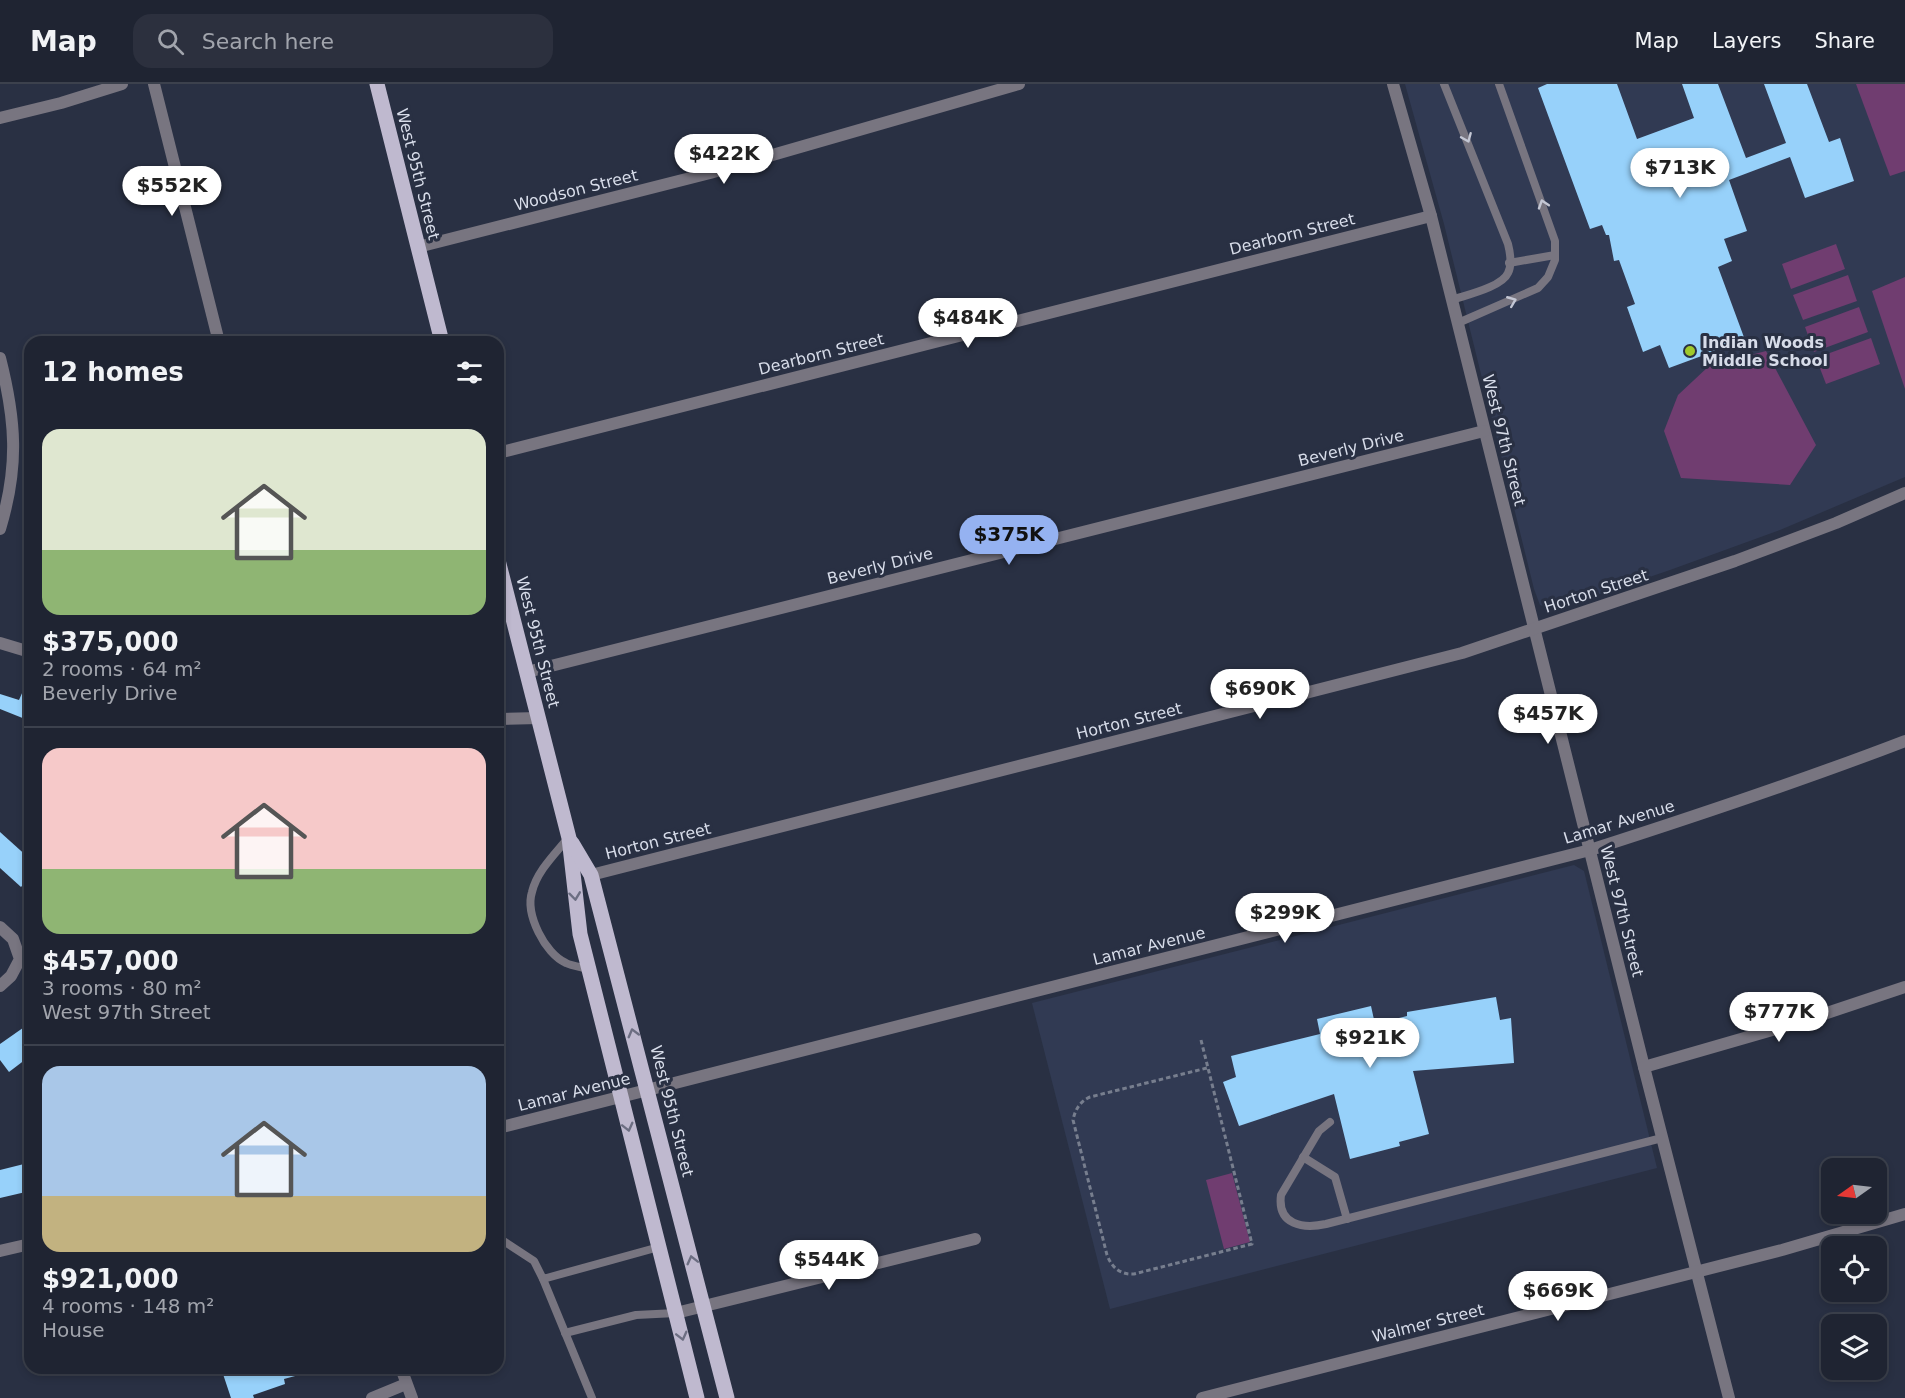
<!DOCTYPE html>
<meta charset="utf-8">
<style>
body{margin:0;font-family:"DejaVu Sans",sans-serif;background:#2c303e;color:#f1f3f6;height:100vh;display:flex;flex-direction:column;font-size:22px;white-space:nowrap}
*{box-sizing:border-box;margin:0}
p{font-size:20px;color:#a1a4ac}
.icon{flex:none;width:33px;height:33px;fill:none;stroke:currentColor;stroke-width:2;stroke-linecap:round;stroke-linejoin:round}
.map{position:relative;flex:1;overflow:hidden}
.details{position:absolute;left:24px;top:252px;width:480px;height:1038px;display:flex;flex-direction:column;background:#1f2432;border-radius:18px;box-shadow:0 3px 9px #0003,0 0 0 2px #3c414d}
.details>*{flex:none}
.needle{width:39px;rotate:256deg}
.tools{position:absolute;left:1821px;top:1074px;display:grid;gap:12px}
.tools a{display:grid;place-items:center;width:66px;height:66px;border-radius:12px;background:#1f2432;box-shadow:0 3px 9px #0003,0 0 0 2px #3c414d;font-size:30px}
.price{position:absolute;translate:-50% -51px;padding:0 14px;border-radius:21px;background:#fff;color:#222;font-size:20px;line-height:39px;filter:drop-shadow(0 2px 3px #0008)}
.price::after{content:'';position:absolute;left:50%;top:36px;width:18px;height:14px;margin-left:-9px;background:inherit;clip-path:polygon(0 0,100% 0,50% 100%)}
.price.on{background:#95b2f1;color:#111}
ul{padding:0;list-style:none}
li{display:grid;align-content:center;gap:12px;height:318px;padding:0 18px}
li+li{border-top:2px solid #3c414d}
li span{display:grid;place-items:center;height:186px;border-radius:18px;color:#555}
li>.icon{margin-inline-start:auto}
span .icon{width:108px;height:108px;fill:#fffc;stroke-width:1}
li b{font-size:26px}
h2{display:flex;justify-content:space-between;align-items:center;height:72px;padding:0 18px;font-size:26px}
header{display:flex;align-items:center;gap:36px;box-sizing:border-box;height:84px;padding:0 30px;background:#1f2432;border-bottom:2px solid #3c414d}
header strong{font-size:28px}
nav{display:flex;gap:33px;margin-inline-start:auto;font-size:21px}
.search{width:420px;height:54px;background:#2c303e;display:flex;align-items:center;gap:15px;box-sizing:border-box;padding:0 21px;border-radius:18px;color:#a1a4ac;font-size:22px}
.map>svg:first-child{display:block}
.built{fill:#313a53}
.green{fill:#703d70}
.building{fill:#97d1fa}
.lines{fill:none;stroke-linecap:round;stroke-linejoin:round}
.path{stroke:#777e8e;stroke-width:3;stroke-dasharray:4.5 3;stroke-linecap:butt}
.service{stroke:#787580;stroke-width:8}
.minor{stroke:#787580;stroke-width:12}
.tertiary{stroke:#787580;stroke-width:12}
.primary{stroke:#bfb9cf;stroke-width:15}
.oneway{stroke:#c4c7d4}
.oneway2{stroke:#6c6e82}
.poi-dot{fill:#a0c92b;stroke:#293043;stroke-width:2}
.labels{text-anchor:middle;dominant-baseline:central;stroke-width:6;stroke-linejoin:round;paint-order:stroke}
.street-label{font-size:16px;fill:#d7dce9;stroke:#293043}
.poi-label{font-size:16px;font-weight:bold;fill:#d7dce9;stroke:#293043;text-anchor:start}
</style>
<header>
<strong>Map</strong>
<div class="search"><svg class="icon" aria-label="search" viewBox="0 0 24 24"><circle cx="10" cy="10" r="6"/><path d="M15 15l6 6"/></svg>Search here</div>
<nav><a>Map</a><a>Layers</a><a>Share</a></nav>
</header>
<div class="map">
<svg width="1905" height="1314" viewBox="0 0 1905 1314">
<rect width="100%" height="100%" fill="#293043"/>
<g class="built">
<polygon points="1405,0 1905,0 1905,393 1780,446 1670,486 1553,526 1540,521 1534,505 1444,140"/>
<polygon points="1574,781 1584,787 1657,1084 1110,1225 1032,919"/>
</g>
<g class="green">
<polygon points="1856,0 1905,0 1905,87 1890,92"/>
<polygon points="1836,160 1845,185 1791,205 1782,180"/>
<polygon points="1848,191 1857,217 1803,236 1793,211"/>
<polygon points="1905,193 1905,305 1872,207"/>
<polygon points="1859,223 1868,248 1814,268 1805,243"/>
<polygon points="1871,254 1880,280 1826,300 1816,274"/>
<polygon points="1766,267 1816,361 1790,401 1681,394 1664,347 1678,311 1709,282"/>
<polygon points="1232,1089 1250,1158 1224,1165 1206,1096"/>
</g>
<g class="building">
<polygon points="1547,0 1617,0 1637,55 1694,34 1682,0 1718,0 1746,74 1786,59 1764,0 1807,0 1829,58 1840,54 1854,97 1805,114 1790,73 1729,96 1747,147 1724,155 1732,177 1718,183 1745,256 1669,284 1660,261 1643,268 1627,223 1635,220 1619,176 1614,177 1609,151 1606,151 1602,141 1590,145 1538,4"/>
<polygon points="30,591 30,637 0,625 0,610 19,616"/>
<polygon points="0,748 30,775 30,793 21,803 0,784"/>
<polygon points="1496,913 1500,936 1511,934 1514,979 1413,987 1429,1050 1399,1058 1400,1062 1350,1075 1334,1010 1239,1042 1223,998 1236,993 1231,972 1320,950 1317,935 1371,922 1375,940 1407,932 1407,928"/>
<polygon points="30,939 30,972 9,988 0,976 0,960"/>
<polygon points="28,1079 30,1107 0,1114 0,1086"/>
<polygon points="221,1284 240,1284 241,1288 254,1284 309,1284 310,1288 284,1295 285,1300 253,1311 254,1314 231,1314"/>
</g>
<g class="lines">
<path class="path" d="M1201,956L1252,1160L1134,1190C1121,1191 1112,1184 1107,1171L1073,1036C1075,1026 1080,1017 1090,1013L1207,984"/>
<g class="service">
<path d="M1444,0L1508,160C1510,168 1512,181 1508,189C1502,203 1466,211 1452,216"/>
<polyline points="1509,179 1555,171"/>
<polyline points="1458,239 1538,204 1548,193 1555,176 1555,157 1499,0"/>
<path d="M568,754C555,770 537,787 532,808C525,830 545,870 566,879C572,882 581,883 588,885"/>
<path d="M1330,1038L1319,1047L1281,1111C1277,1141 1303,1145 1326,1140L1662,1054"/>
<polyline points="1303,1073 1335,1093 1347,1135"/>
<polyline points="498,1150 499,1154 534,1177 543,1195 659,1163"/>
<polyline points="543,1195 592,1314"/>
<polyline points="565,1249 636,1231 676,1229"/>
</g>
<g class="minor">
<polyline points="154,0 219,258"/>
<polyline points="1393,0 1431,132 1644,983 1729,1314"/>
<polyline points="0,34 61,19 122,0"/>
<polyline points="418,163 710,89 1019,0"/>
<path d="M0,274C16,337 19,382 0,445"/>
<polyline points="498,369 1431,132"/>
<polyline points="0,559 30,568"/>
<polyline points="527,588 1484,347"/>
<polyline points="498,635 538,634"/>
<polyline points="591,791 1462,569 1735,477 1836,439 1905,409"/>
<polyline points="0,843 13,855 20,875 11,892 0,902"/>
<polyline points="1644,983 1803,937 1905,903"/>
<polyline points="676,1229 975,1155"/>
<polyline points="401,1284 412,1314"/>
<polyline points="372,1314 406,1300"/>
<polyline points="1202,1314 1782,1166 1905,1130"/>
</g>
<g class="tertiary">
<path d="M498,1044L1590,766C1696,732 1801,697 1905,657"/>
<polyline points="0,1167 30,1160"/>
</g>
<g class="primary">
<polyline points="377,0 442,258"/>
<polyline points="498,476 569,754 580,850 697,1314"/>
<polyline points="572,759 591,791 727,1314"/>
</g>
</g>
<defs><path id="oneway-chevron" d="M-2-3.5L2.5 0L-2 3.5" fill="none" stroke-width="1.6" stroke-linecap="round" stroke-linejoin="round" transform="scale(1.5)"/></defs>
<g class="oneway">
<use href="#oneway-chevron" transform="translate(1467 54) rotate(67)"/>
<use href="#oneway-chevron" transform="translate(1543 120) rotate(-108)"/>
<use href="#oneway-chevron" transform="translate(1512 217) rotate(-22)"/>
</g>
<g class="oneway2">
<use href="#oneway-chevron" transform="translate(575 812) rotate(83)"/>
<use href="#oneway-chevron" transform="translate(633 949) rotate(-105)"/>
<use href="#oneway-chevron" transform="translate(628 1043) rotate(76)"/>
<use href="#oneway-chevron" transform="translate(692 1176) rotate(-104)"/>
<use href="#oneway-chevron" transform="translate(682 1252) rotate(76)"/>
</g>
<circle class="poi-dot" cx="1690" cy="267" r="6"/>
<g class="labels">
<g class="street-label">
<text transform="translate(418 90) rotate(76)">West 95th Street</text>
<text transform="translate(576 106) rotate(-14)">Woodson Street</text>
<text transform="translate(1292 150) rotate(-14)">Dearborn Street</text>
<text transform="translate(821 270) rotate(-14)">Dearborn Street</text>
<text transform="translate(1504 356) rotate(76)">West 97th Street</text>
<text transform="translate(1351 364) rotate(-14)">Beverly Drive</text>
<text transform="translate(880 482) rotate(-14)">Beverly Drive</text>
<text transform="translate(1596 507) rotate(-18)">Horton Street</text>
<text transform="translate(538 558) rotate(76)">West 95th Street</text>
<text transform="translate(1129 637) rotate(-14)">Horton Street</text>
<text transform="translate(1619 738) rotate(-17)">Lamar Avenue</text>
<text transform="translate(658 757) rotate(-14)">Horton Street</text>
<text transform="translate(1622 827) rotate(76)">West 97th Street</text>
<text transform="translate(1149 862) rotate(-14)">Lamar Avenue</text>
<text transform="translate(574 1008) rotate(-14)">Lamar Avenue</text>
<text transform="translate(672 1027) rotate(76)">West 95th Street</text>
<text transform="translate(1428 1239) rotate(-14)">Walmer Street</text>
</g>
<g class="poi-label">
<text x="1702" y="258">Indian Woods<tspan x="1702" dy="18">Middle School</tspan></text>
</g>
</g>
</svg>
<div class="tools">
<a><svg class="needle" viewBox="-14 -14 28 28"><path d="M0-13l5 13h-10z" fill="#e53935"/><path d="M0 13l5-13h-10z" fill="#a1a4ac"/></svg></a>
<a><svg class="icon" aria-label="locate" viewBox="0 0 24 24"><circle cx="12" cy="12" r="6"/><path d="M12 2v4M12 18v4M2 12h4M18 12h4"/></svg></a>
<a><svg class="icon" aria-label="layers" viewBox="0 0 24 24"><path d="M12 4l9 5-9 5-9-5zM3 14l9 5 9-5"/></svg></a>
</div>
<b class="price" style="left:724px;top:101px">$422K</b>
<b class="price" style="left:1680px;top:115px">$713K</b>
<b class="price" style="left:172px;top:133px">$552K</b>
<b class="price" style="left:968px;top:265px">$484K</b>
<b class="price on" style="left:1009px;top:482px">$375K</b>
<b class="price" style="left:1260px;top:636px">$690K</b>
<b class="price" style="left:1548px;top:661px">$457K</b>
<b class="price" style="left:1285px;top:860px">$299K</b>
<b class="price" style="left:1779px;top:959px">$777K</b>
<b class="price" style="left:1370px;top:985px">$921K</b>
<b class="price" style="left:829px;top:1207px">$544K</b>
<b class="price" style="left:1558px;top:1238px">$669K</b>
<section class="details">
<h2>12 homes<svg class="icon" aria-label="filters" viewBox="0 0 24 24"><path d="M4 7h16M4 17h16"/><circle cx="9" cy="7" r="2"/><circle cx="15" cy="17" r="2"/></svg></h2>
<ul>
<li><span style="background:linear-gradient(#dfe7d0 65%,#8fb573 0)"><svg class="icon" aria-label="home" viewBox="0 0 24 24"><path d="M3 11l9-7 9 7M6 9v11h12V9"/></svg></span><div><b>$375,000</b><p>2 rooms · 64 m²</p><p>Beverly Drive</p></div></li>
<li><span style="background:linear-gradient(#f6c9c9 65%,#8fb573 0)"><svg class="icon" aria-label="home" viewBox="0 0 24 24"><path d="M3 11l9-7 9 7M6 9v11h12V9"/></svg></span><div><b>$457,000</b><p>3 rooms · 80 m²</p><p>West 97th Street</p></div></li>
<li><span style="background:linear-gradient(#a9c7e8 70%,#c2b280 0)"><svg class="icon" aria-label="home" viewBox="0 0 24 24"><path d="M3 11l9-7 9 7M6 9v11h12V9"/></svg></span><div><b>$921,000</b><p>4 rooms · 148 m²</p><p>House</p></div></li>
</ul>
</section>
</div>
